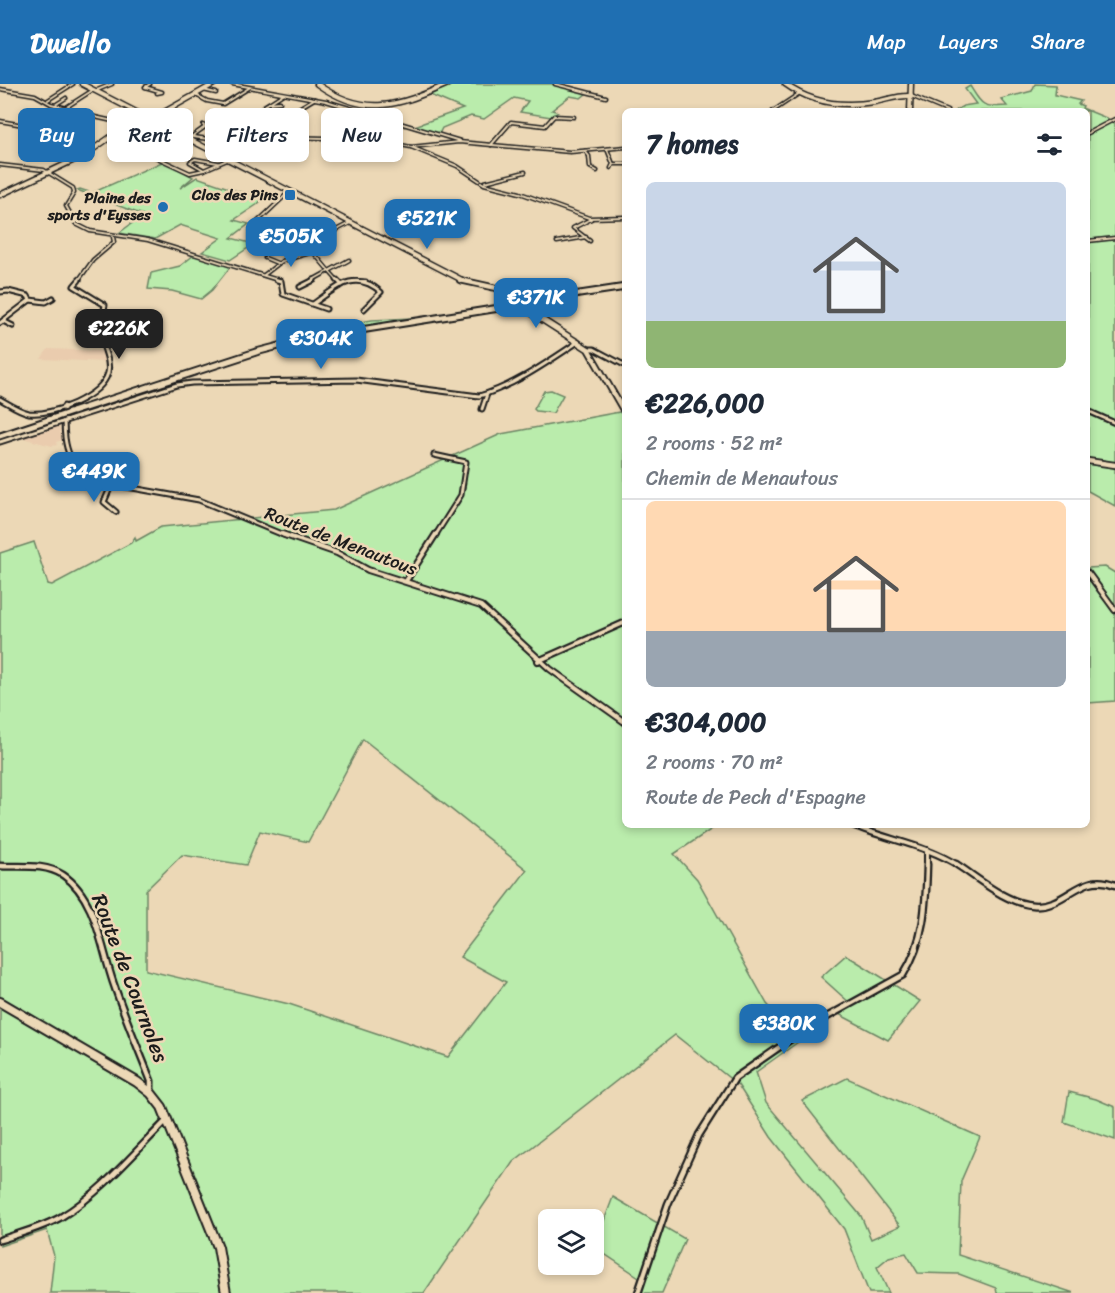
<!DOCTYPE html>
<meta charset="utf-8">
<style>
body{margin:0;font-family:Sriracha,sans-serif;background:#f2f2f3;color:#1f2937;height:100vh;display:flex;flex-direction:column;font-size:22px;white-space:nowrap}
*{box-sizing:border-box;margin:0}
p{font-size:20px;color:#747a83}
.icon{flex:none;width:33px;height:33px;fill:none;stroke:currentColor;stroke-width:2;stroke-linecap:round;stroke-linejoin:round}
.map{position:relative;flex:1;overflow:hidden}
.drawer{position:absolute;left:622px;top:24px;width:468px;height:720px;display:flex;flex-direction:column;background:#fff;border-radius:9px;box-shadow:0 3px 9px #0003}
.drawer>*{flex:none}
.banner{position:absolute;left:18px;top:24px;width:514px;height:54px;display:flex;gap:12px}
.controls{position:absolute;left:538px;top:1125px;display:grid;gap:12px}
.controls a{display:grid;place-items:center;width:66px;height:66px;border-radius:9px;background:#fff;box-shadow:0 3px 9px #0003;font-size:30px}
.price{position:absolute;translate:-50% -51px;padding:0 14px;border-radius:12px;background:#1f6fb2;color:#fff;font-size:20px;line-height:39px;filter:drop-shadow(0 2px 3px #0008)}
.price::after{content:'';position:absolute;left:50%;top:36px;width:18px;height:14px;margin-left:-9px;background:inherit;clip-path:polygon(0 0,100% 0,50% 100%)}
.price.current{background:#222;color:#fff}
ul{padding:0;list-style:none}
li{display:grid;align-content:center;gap:12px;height:318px;padding:0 24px}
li+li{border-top:2px solid #e0e1e3}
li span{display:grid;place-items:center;height:186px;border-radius:9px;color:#555}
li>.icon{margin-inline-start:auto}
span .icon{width:108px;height:108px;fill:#fffc;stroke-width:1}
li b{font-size:26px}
h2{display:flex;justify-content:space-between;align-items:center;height:72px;padding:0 24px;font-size:26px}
.pill{padding:0 21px;border-radius:9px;background:#fff;box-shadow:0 3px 9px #0003;font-size:21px;line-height:54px}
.pill.current{background:#1f6fb2;color:#fff}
header{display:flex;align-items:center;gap:36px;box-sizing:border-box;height:84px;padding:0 30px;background:#1f6fb2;color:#fff}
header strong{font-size:28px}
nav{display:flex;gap:33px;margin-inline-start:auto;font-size:21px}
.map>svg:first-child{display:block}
.built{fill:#eaccae}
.green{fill:#baecac;stroke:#6b8464;stroke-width:1.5;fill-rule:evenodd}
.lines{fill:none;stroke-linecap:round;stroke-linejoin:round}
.street-far3-casing{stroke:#1c1c1c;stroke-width:5}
.street-far2-casing{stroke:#1c1c1c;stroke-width:7}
.street-far1-casing{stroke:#1c1c1c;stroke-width:8}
.street-casing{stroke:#1c1c1c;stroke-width:9}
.secondary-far2-casing{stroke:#1c1c1c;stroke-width:7}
.secondary-far1-casing{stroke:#1c1c1c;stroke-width:8}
.secondary-casing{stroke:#1c1c1c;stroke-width:12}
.primary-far1-casing{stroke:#1c1c1c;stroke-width:7}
.primary-casing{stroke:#1c1c1c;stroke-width:9}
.street-far3{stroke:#ecd8b6;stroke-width:2}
.street-far2{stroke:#ecd8b6;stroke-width:3}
.street-far1{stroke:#ecd8b6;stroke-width:4}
.street{stroke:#ecd8b6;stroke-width:4.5}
.secondary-far2{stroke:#ecd8b6;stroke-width:4}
.secondary-far1{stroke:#ecd8b6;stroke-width:4.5}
.secondary{stroke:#ecd8b6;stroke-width:8}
.primary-far1{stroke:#ecd8b6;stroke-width:4}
.primary{stroke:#ecd8b6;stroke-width:5}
.primary-bridge-casing{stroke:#1c1c1c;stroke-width:9;stroke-linecap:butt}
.primary-bridge{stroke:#ecd8b6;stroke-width:5}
.poi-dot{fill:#1f6fb2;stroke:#ecd8b6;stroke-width:2}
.labels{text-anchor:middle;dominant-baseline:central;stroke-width:5;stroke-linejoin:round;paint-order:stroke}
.far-poi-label{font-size:15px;font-weight:bold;fill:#1c1c1c;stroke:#ecd8b6;text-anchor:end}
.street-label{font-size:18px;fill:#1c1c1c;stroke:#ecd8b6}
.near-street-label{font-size:21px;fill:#1c1c1c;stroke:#ecd8b6}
</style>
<header>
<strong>Dwello</strong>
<nav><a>Map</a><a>Layers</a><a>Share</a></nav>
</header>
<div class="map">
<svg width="1115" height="1209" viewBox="0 0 1115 1209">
<rect width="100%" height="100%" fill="#ecd8b6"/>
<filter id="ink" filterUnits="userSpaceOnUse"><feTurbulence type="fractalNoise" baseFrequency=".0167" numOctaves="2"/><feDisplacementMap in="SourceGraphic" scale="12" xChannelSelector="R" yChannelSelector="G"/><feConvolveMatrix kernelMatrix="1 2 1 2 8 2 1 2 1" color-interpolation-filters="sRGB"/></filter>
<g filter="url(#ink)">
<g class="built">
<polygon points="48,265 103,267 106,278 41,275"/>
<polygon points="59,342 62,356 56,358 57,361 52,362 18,353"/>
</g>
<g class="green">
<polygon points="452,0 552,0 587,9 581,14 570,12 552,26 558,28 551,33 520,28 528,17 514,14 484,35 471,32 442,44 439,50 412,43 463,25 430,11"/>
<path d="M1035,0L1056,1L1055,11L1081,17L1078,20L1083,22L1082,24L1111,36L1115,35V422L1088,407V27H955L963,22L976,20L965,5L970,2C982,21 982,24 1007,22L1001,15L1032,7Z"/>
<polygon points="164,77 193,93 180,104 197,93 240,108 265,111 258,120 234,136 249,140 231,154 254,160 230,176 202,168 221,154 180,141 155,155 119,149 143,131 77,106 80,105 92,109"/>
<polygon points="194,171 231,182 212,206 201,215 172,207 148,205 151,189 180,182"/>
<polygon points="412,234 289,256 297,249 372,236"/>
<polygon points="551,306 563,311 553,329 536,327 534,325 544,307"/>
<path d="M625,327L626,741H718L674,770L697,795L767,920L801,956L756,988L766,1019L861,1132L871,1155L900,1142L802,1017L847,994L980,1053L961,1097L958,1171L1074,1209H997L996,1204L959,1190L918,1189L906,1169L889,1173L877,1183L889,1209H869L844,1145L771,1053L738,1001L675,951L513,1078L424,1209H50L54,1172L47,1146L0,1162V469L34,458L48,500L52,501L131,459L135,453L136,457L161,443L334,426L501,350ZM363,655L527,786L460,873L506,898L448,973L289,920L146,886V806L182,771L246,781L260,747L308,758Z"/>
<polygon points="1105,483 1115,489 1115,617 1088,619 1088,484"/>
<polygon points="846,871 920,917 888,956 835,928 852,921 821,893"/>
<polygon points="1069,1008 1096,1015 1115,1023 1115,1056 1064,1038"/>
<polygon points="613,1113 685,1155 662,1209 642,1209 645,1197 594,1163"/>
</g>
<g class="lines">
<g class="street-far3-casing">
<g id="street-far3">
<polyline points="150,0 145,3 162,8 157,9"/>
<polyline points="232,0 326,17 460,57"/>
<polyline points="555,0 606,13"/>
<polyline points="0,5 35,11 51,20 67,24 68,27 135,42"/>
<polyline points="203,6 216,9"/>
<polyline points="95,7 112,0"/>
<polyline points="196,11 207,17 223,20 249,4"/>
<polyline points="911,12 947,27"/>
<polyline points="48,16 73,0"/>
<polyline points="280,18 269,19 283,10"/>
<polyline points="55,21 66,14"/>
<polyline points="264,22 269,19"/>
<polyline points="773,27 800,9"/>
<polyline points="266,30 262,33 279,36 314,15"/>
<polyline points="49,35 73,39"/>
<polyline points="0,37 35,43"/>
<polyline points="134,43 148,48 148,51 135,62 136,64 190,89 204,86 227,76"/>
<polyline points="26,49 93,6"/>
<polyline points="1088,49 1115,35"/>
<polyline points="185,52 233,58 281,53 370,55 411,63 459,58 570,68 626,63"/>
<polyline points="191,53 205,43 203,41"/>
<polyline points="146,54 159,57"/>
<polyline points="491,61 511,38 545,42 554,32 574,33"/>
<polyline points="411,63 457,82 484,100 520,109 589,134 626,133"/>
<polyline points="607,65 613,80 611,84"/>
<polyline points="585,67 589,72 590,83 597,87"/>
<polyline points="613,80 626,80"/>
<polyline points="0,81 44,86 73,104 74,109 66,122 76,140 90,147 148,156 281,197"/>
<polyline points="204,86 190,78 195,75 218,79"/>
<polyline points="485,98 525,88"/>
<polyline points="289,108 252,143 260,153 296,172"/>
<polyline points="590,157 573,144 591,135"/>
<polyline points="1088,157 1115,154"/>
<polyline points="557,158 586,153"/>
<polyline points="265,174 277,179"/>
<polyline points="264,191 282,177 313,168"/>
<polyline points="78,197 93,176 114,158 113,153"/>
<polyline points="311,197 329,187 313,168 315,157 350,139"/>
<polyline points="338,197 329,187 349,176"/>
<polyline points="353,197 366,197"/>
</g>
</g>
<g class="street-far2-casing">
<g id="street-far2">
<polyline points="277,196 281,197 283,210 326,225"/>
<polyline points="337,196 342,201"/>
<polyline points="300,203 314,196"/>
<polyline points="0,208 8,207 28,212 30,216 0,239"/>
<polyline points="30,216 46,218 53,214"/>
<path d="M313,220C337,203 355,185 381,208L364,225"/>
<polyline points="3,237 13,242"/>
<polyline points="588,265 594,265 626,282"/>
<path d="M0,315C9,320 19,327 29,329C52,332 101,313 108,289C111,277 103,265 101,253C99,242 103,232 105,221L74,202L79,196"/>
<path d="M64,322C64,358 63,381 99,398L199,416L286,452"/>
<polyline points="482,325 487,310"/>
<polyline points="1088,327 1115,339"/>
<path d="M0,358L177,301L192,299L356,296L479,312C514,302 548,278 578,258"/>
<polyline points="434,371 466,378 461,411 435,452"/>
<polyline points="111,402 104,418 116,428"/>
</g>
</g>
<g class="street-far1-casing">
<g id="street-far1">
<polyline points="282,450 337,469 368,486 481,522 550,585 626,639"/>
<polyline points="1088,489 1115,526"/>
<polyline points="406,497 436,450"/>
<polyline points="538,577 626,538"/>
<path d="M852,741C887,756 927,761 959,782"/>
<polyline points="927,782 927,766"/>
</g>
</g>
<g class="street-casing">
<g id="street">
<path d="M956,780C979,795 1006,819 1033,821C1067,824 1080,786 1115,801"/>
<path d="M0,782C20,783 45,779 63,791C96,813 101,863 113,898C124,931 138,964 151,997V1008"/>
<path d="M0,1156C20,1149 42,1144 61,1133C101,1109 134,1069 167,1036"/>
<path d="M638,1209L668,1120L699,1051L735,994L807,944L903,891C925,857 926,820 927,780"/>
</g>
</g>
<g class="secondary-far2-casing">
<g id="secondary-far2">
<polyline points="82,0 464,197"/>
<path d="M317,0C365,34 398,22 448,0"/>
<path d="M785,0C811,19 843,23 874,18C887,16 898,11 911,12"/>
<polyline points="0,111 85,71 112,52 150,36 214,0"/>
</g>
</g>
<g class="secondary-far1-casing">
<g id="secondary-far1">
<polyline points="460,196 519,209"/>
<polyline points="527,226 588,265 626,331"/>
<polyline points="1088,377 1115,381"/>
</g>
</g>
<g class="secondary-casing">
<polyline id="secondary" points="0,918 137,998 151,1009 162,1023 218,1163 226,1209"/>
</g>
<g class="primary-far1-casing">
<polyline id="primary-far1" points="910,27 911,0"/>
</g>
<g class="primary-casing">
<g id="primary">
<polygon points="524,209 538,212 540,220 524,226 509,219 511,213"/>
<polyline points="573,211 626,203"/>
<polyline points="538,212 576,211"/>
<polyline points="72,328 256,268 310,254 512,222"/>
<polyline points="0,352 57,333"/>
</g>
</g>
<use href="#street-far3" class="street-far3"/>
<use href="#street-far2" class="street-far2"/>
<use href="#street-far1" class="street-far1"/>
<use href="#street" class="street"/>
<use href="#secondary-far2" class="secondary-far2"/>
<use href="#secondary-far1" class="secondary-far1"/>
<use href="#secondary" class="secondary"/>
<use href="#primary-far1" class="primary-far1"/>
<use href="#primary" class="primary"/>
<g class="primary-bridge-casing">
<polyline id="primary-bridge" points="57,333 72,328"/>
</g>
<use href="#primary-bridge" class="primary-bridge"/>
</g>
</g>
<g class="poi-dot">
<rect x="284" y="105" width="12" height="12" rx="3"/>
<circle cx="163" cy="123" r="6"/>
</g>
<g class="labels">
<g class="far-poi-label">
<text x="278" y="111">Clos des Pins</text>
<text x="151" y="114">Plaine des<tspan x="151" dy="17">sports d'Eysses</tspan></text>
</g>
<g class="street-label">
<text transform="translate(341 457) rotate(21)">Route de Menautous</text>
</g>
<g class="near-street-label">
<text transform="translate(130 894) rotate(69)">Route de Cournoles</text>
</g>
</g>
</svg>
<div class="controls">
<a><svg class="icon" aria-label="layers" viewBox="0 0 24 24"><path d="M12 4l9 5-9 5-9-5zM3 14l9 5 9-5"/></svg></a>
</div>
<b class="price" style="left:427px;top:166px">€521K</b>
<b class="price" style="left:291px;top:184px">€505K</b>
<b class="price" style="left:536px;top:245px">€371K</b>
<b class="price current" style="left:119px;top:276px">€226K</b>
<b class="price" style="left:321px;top:286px">€304K</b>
<b class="price" style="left:94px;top:419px">€449K</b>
<b class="price" style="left:784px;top:971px">€380K</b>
<div class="banner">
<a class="pill current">Buy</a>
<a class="pill">Rent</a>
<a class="pill">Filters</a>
<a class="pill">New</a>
</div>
<section class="drawer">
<h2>7 homes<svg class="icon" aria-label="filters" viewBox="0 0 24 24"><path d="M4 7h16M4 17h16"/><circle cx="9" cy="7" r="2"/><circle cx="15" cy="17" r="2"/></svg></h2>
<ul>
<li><span style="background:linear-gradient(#c9d6e8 75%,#8fb573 0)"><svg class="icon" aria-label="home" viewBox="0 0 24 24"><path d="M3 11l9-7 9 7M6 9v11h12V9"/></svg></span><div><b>€226,000</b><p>2 rooms · 52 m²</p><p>Chemin de Menautous</p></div></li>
<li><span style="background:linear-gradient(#ffd9b3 70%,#9aa5b1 0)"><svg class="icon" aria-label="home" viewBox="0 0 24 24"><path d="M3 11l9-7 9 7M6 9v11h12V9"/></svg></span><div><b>€304,000</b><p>2 rooms · 70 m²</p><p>Route de Pech d'Espagne</p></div></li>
</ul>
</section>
</div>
